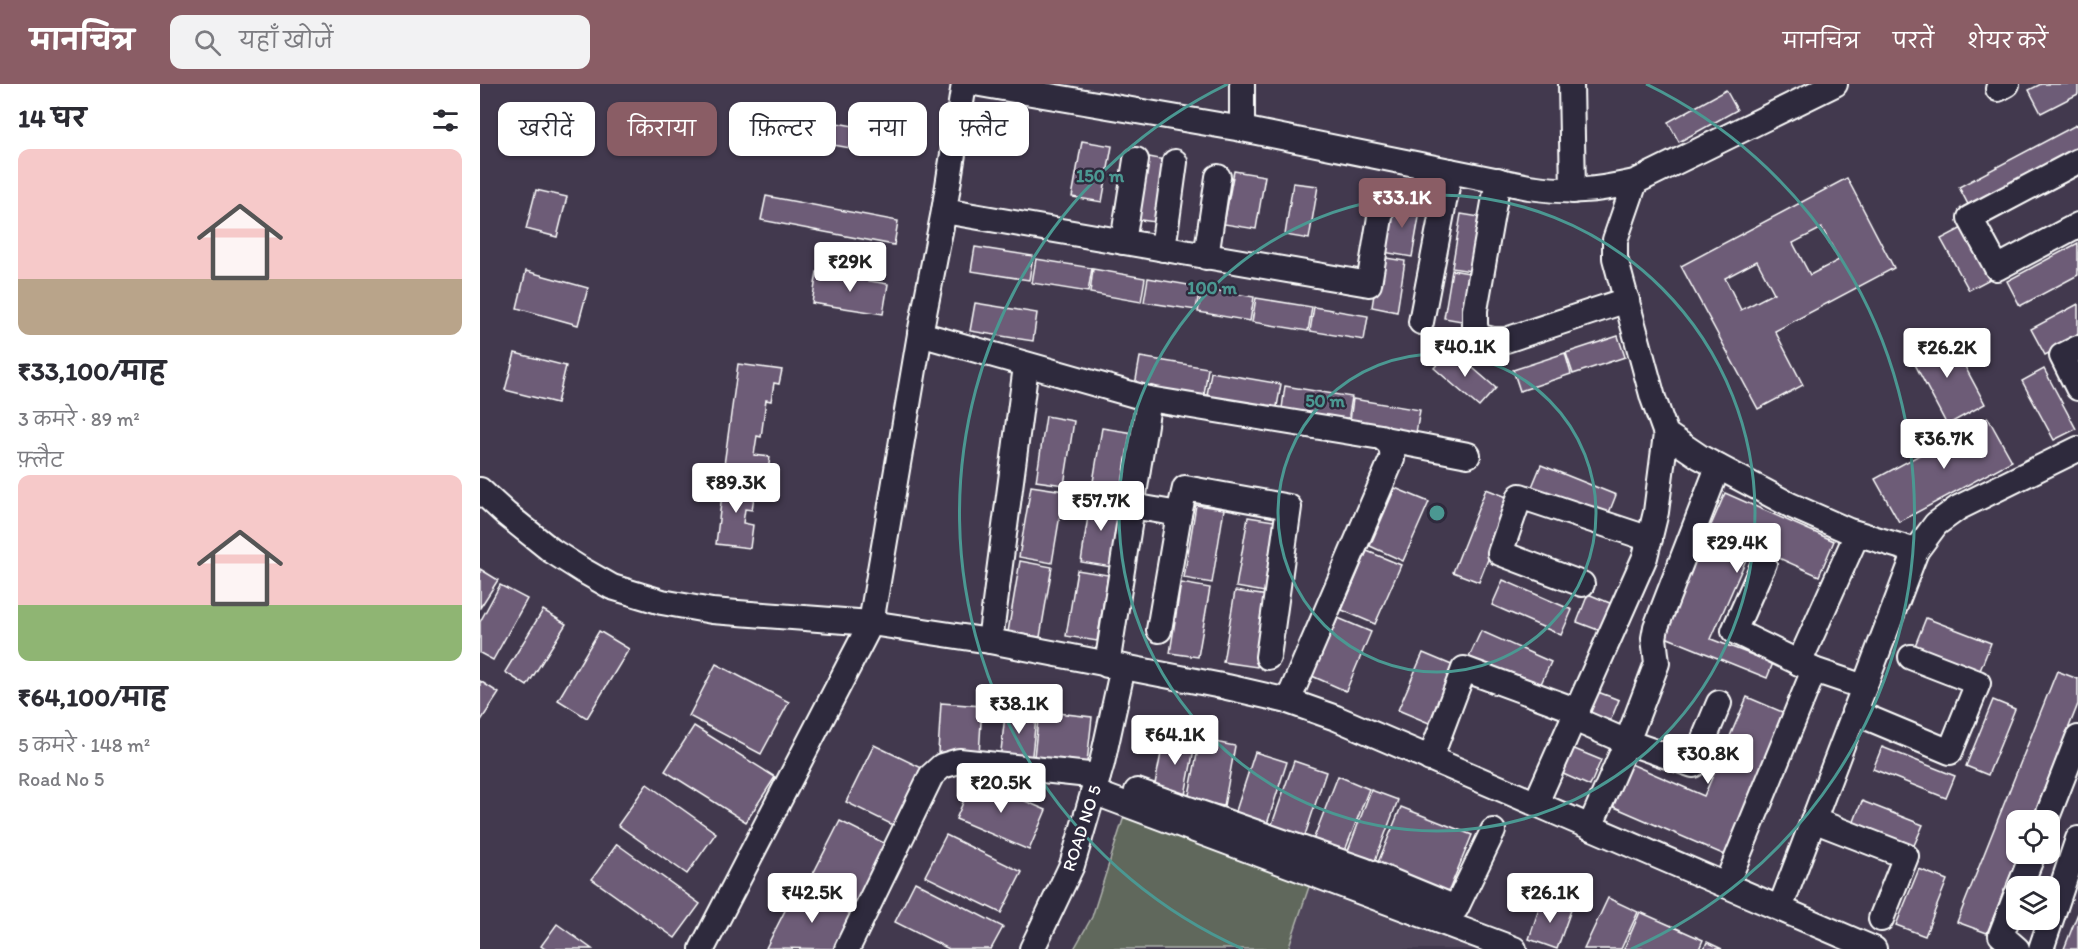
<!DOCTYPE html>
<html lang="hi">
<meta charset="utf-8">
<style>
body{margin:0;font-family:Itim,"Playpen Sans Deva",sans-serif;background:#f2f2f3;color:#2b2b33;height:100vh;display:flex;flex-direction:column;font-size:22px;white-space:nowrap}
*{box-sizing:border-box;margin:0}
p{font-size:20px;color:#7c7c81}
.icon{flex:none;width:33px;height:33px;fill:none;stroke:currentColor;stroke-width:2;stroke-linecap:round;stroke-linejoin:round}
.map{position:relative;flex:1;overflow:hidden}
.drawer{display:flex;flex-direction:column;background:#fff;width:480px}
.drawer>*{flex:none}
.guide{position:absolute;left:18px;top:18px;width:570px;height:54px;display:flex;gap:12px}
.buttons{position:absolute;left:1526px;top:726px;display:grid;gap:12px}
.buttons a{display:grid;place-items:center;width:54px;height:54px;border-radius:12px;background:#fff;box-shadow:0 2px 4px #0004;font-size:30px}
.price{position:absolute;translate:-50% -51px;padding:0 14px;border-radius:6px;background:#fff;color:#222;font-size:20px;line-height:39px;filter:drop-shadow(0 2px 3px #0008)}
.price::after{content:'';position:absolute;left:50%;top:36px;width:18px;height:14px;margin-left:-9px;background:inherit;clip-path:polygon(0 0,100% 0,50% 100%)}
.price.selected{background:#8a5d65;color:#fff}
ul{padding:0;list-style:none}
li{display:grid;align-content:center;gap:12px;height:318px;padding:0 18px}
li span{display:grid;place-items:center;height:186px;border-radius:12px;color:#555}
li>.icon{margin-inline-start:auto}
span .icon{width:108px;height:108px;fill:#fffc;stroke-width:1}
li b{font-size:26px}
h2{display:flex;justify-content:space-between;align-items:center;height:72px;padding:0 18px;font-size:26px}
.tag{padding:0 21px;border-radius:12px;background:#fff;box-shadow:0 2px 4px #0004;font-size:21px;line-height:54px}
.tag.selected{background:#8a5d65;color:#fff}
header{display:flex;align-items:center;gap:36px;box-sizing:border-box;height:84px;padding:0 30px;background:#8a5d65;color:#fff}
header strong{font-size:28px}
nav{display:flex;gap:33px;margin-inline-start:auto;font-size:21px}
.search{width:420px;height:54px;background:#f2f2f3;display:flex;align-items:center;gap:15px;box-sizing:border-box;padding:0 21px;border-radius:12px;color:#7c7c81;font-size:22px}
main{display:flex;flex:1;min-height:0}
.map>svg:first-child{display:block}
.built{fill:#4f445a}
.green{fill:#60685c;stroke:#b0b4ae;stroke-width:1.5}
.building{fill:#6d5c77;stroke:#fff;stroke-width:1.5;fill-rule:evenodd}
.lines{fill:none;stroke-linecap:round;stroke-linejoin:round}
.minor-casing{stroke:#fff;stroke-width:28}
.minor{stroke:#2f2a3d;stroke-width:24}
.ring{fill:none;stroke:#4b9892;stroke-width:3}
.labels{text-anchor:middle;dominant-baseline:central;stroke-width:4.5;stroke-linejoin:round;paint-order:stroke}
.street-label{font-size:18px;fill:#fff;stroke:#2f2a3d}
.centre{fill:#4b9892;stroke:#2f2a3d;stroke-width:3}
.ring-label{font-size:18px;text-anchor:middle;font-weight:bold;fill:#4b9892;stroke:#2f2a3d;stroke-width:4.5;stroke-linejoin:round;paint-order:stroke}
</style>
<header>
<strong>मानचित्र</strong>
<div class="search"><svg class="icon" aria-label="search" viewBox="0 0 24 24"><circle cx="10" cy="10" r="6"/><path d="M15 15l6 6"/></svg>यहाँ खोजें</div>
<nav><a>मानचित्र</a><a>परतें</a><a>शेयर करें</a></nav>
</header>
<main>
<section class="drawer">
<h2>14 घर<svg class="icon" aria-label="filters" viewBox="0 0 24 24"><path d="M4 7h16M4 17h16"/><circle cx="9" cy="7" r="2"/><circle cx="15" cy="17" r="2"/></svg></h2>
<ul>
<li><span style="background:linear-gradient(#f6c9c9 70%,#b9a48a 0)"><svg class="icon" aria-label="home" viewBox="0 0 24 24"><path d="M3 11l9-7 9 7M6 9v11h12V9"/></svg></span><div><b>₹33,100/माह</b><p>3 कमरे · 89 m²</p><p>फ़्लैट</p></div></li>
<li><span style="background:linear-gradient(#f6c9c9 70%,#8fb573 0)"><svg class="icon" aria-label="home" viewBox="0 0 24 24"><path d="M3 11l9-7 9 7M6 9v11h12V9"/></svg></span><div><b>₹64,100/माह</b><p>5 कमरे · 148 m²</p><p>Road No 5</p></div></li>
</ul>
</section>
<div class="map">
<svg width="1598" height="865" viewBox="0 0 1598 865">
<rect width="100%" height="100%" fill="#42394e"/>
<filter id="ink" filterUnits="userSpaceOnUse"><feTurbulence type="fractalNoise" baseFrequency=".0167" numOctaves="2"/><feDisplacementMap in="SourceGraphic" scale="12" xChannelSelector="R" yChannelSelector="G"/><feConvolveMatrix kernelMatrix="1 2 1 2 8 2 1 2 1" color-interpolation-filters="sRGB"/></filter>
<g filter="url(#ink)">
<polygon class="built" points="836,782 1036,865 808,865"/>
<polygon class="green" points="648,720 836,782 808,865 594,865 612,833"/>
<g class="building">
<polygon points="1561,0 1598,0 1598,10 1561,29 1549,6"/>
<polygon points="1246,6 1257,26 1199,58 1188,38"/>
<polygon points="301,29 374,42 370,64 297,51"/>
<polygon points="1598,40 1598,72 1492,128 1479,103"/>
<polygon points="602,57 632,62 622,118 592,113"/>
<polygon points="664,72 685,76 675,138 654,135"/>
<polygon points="754,87 785,92 776,145 744,140"/>
<path d="M1367,94L1414,184L1295,247L1323,301L1278,325L1201,182ZM1342,144L1359,176L1330,191L1313,159ZM1277,177L1294,209L1261,226L1245,194Z"/>
<polygon points="813,99 838,102 829,155 805,151"/>
<polygon points="56,106 87,113 77,153 46,145"/>
<polygon points="286,112 418,137 414,161 281,136"/>
<polygon points="911,117 941,122 932,173 903,168"/>
<polygon points="981,130 1006,134 997,188 972,184"/>
<polygon points="1484,143 1512,194 1489,206 1461,155"/>
<polygon points="1598,159 1598,191 1540,222 1527,197"/>
<polygon points="495,163 553,172 549,196 491,187"/>
<polygon points="900,173 925,177 917,228 892,223"/>
<polygon points="556,175 612,184 608,208 552,199"/>
<polygon points="613,185 665,194 661,218 610,209"/>
<polygon points="972,186 995,190 987,238 964,234"/>
<polygon points="46,187 108,204 98,241 37,224"/>
<polygon points="337,188 408,200 403,230 332,219"/>
<polygon points="668,194 720,203 716,226 664,218"/>
<polygon points="722,204 774,213 770,237 718,228"/>
<polygon points="776,214 832,223 828,247 772,238"/>
<polygon points="495,219 557,229 553,257 490,247"/>
<polygon points="1598,220 1598,254 1565,271 1551,245"/>
<polygon points="834,223 888,232 884,256 830,247"/>
<polygon points="1467,249 1505,320 1467,341 1429,269"/>
<polygon points="1138,252 1145,273 1093,290 1086,269"/>
<polygon points="971,265 1016,304 999,323 954,284"/>
<polygon points="35,269 86,282 77,319 25,306"/>
<polygon points="1085,269 1091,290 1040,307 1033,286"/>
<polygon points="660,273 728,284 723,318 654,307"/>
<polygon points="258,280 302,286 299,300 294,299 291,317 286,316 281,353 277,352 274,371 290,373 288,387 244,381"/>
<polygon points="1564,285 1596,345 1574,356 1542,297"/>
<polygon points="731,288 801,300 796,328 726,317"/>
<polygon points="805,302 872,313 867,343 801,332"/>
<polygon points="873,315 940,326 935,355 869,344"/>
<polygon points="566,332 594,337 584,401 556,397"/>
<polygon points="1508,334 1532,377 1419,438 1395,395"/>
<polygon points="622,344 654,349 643,416 611,410"/>
<polygon points="1061,381 1136,411 1125,439 1049,410"/>
<polygon points="244,394 276,399 272,426 265,425 263,439 273,441 270,464 236,460"/>
<polygon points="551,402 584,407 572,479 539,473"/>
<polygon points="915,404 949,418 923,477 890,462"/>
<polygon points="1006,405 1032,415 999,498 973,488"/>
<polygon points="1245,409 1354,457 1339,492 1272,462 1231,555 1293,579 1287,594 1183,552"/>
<polygon points="611,413 641,418 631,483 601,478"/>
<polygon points="716,421 744,425 732,499 704,494"/>
<polygon points="768,433 801,438 790,509 756,503"/>
<polygon points="887,467 921,481 895,540 862,526"/>
<polygon points="540,477 572,483 560,553 528,548"/>
<polygon points="0,485 18,496 0,524"/>
<polygon points="597,486 628,491 617,557 586,552"/>
<polygon points="1023,496 1092,526 1081,551 1012,521"/>
<polygon points="701,499 730,504 718,573 690,569"/>
<polygon points="20,501 47,515 13,576 0,569 0,538"/>
<polygon points="755,507 788,512 777,583 743,578"/>
<polygon points="1108,510 1137,522 1126,549 1097,538"/>
<polygon points="63,526 86,540 47,602 25,588"/>
<polygon points="858,534 891,548 866,607 832,592"/>
<polygon points="1446,534 1511,559 1499,589 1434,564"/>
<polygon points="119,547 149,565 107,634 78,616"/>
<polygon points="1001,547 1071,578 1059,604 989,573"/>
<polygon points="943,569 974,582 949,639 918,626"/>
<polygon points="236,580 309,618 281,670 209,632"/>
<polygon points="1577,587 1598,595 1598,620 1552,736 1536,736 1536,770 1539,770 1507,849 1477,838"/>
<polygon points="0,597 19,609 0,638"/>
<polygon points="1110,605 1139,616 1129,640 1101,629"/>
<polygon points="1267,613 1307,630 1245,771 1132,722 1151,680 1224,712"/>
<polygon points="1513,616 1535,625 1508,691 1486,682"/>
<polygon points="461,619 502,622 499,671 458,668"/>
<polygon points="526,622 557,625 551,680 520,676"/>
<polygon points="559,627 612,633 606,688 553,682"/>
<polygon points="214,642 295,693 266,738 185,687"/>
<polygon points="685,649 716,655 704,716 673,710"/>
<polygon points="720,655 755,662 744,722 708,716"/>
<polygon points="394,661 448,687 419,744 366,718"/>
<polygon points="1402,663 1475,692 1466,714 1393,685"/>
<polygon points="1092,664 1121,676 1110,702 1081,689"/>
<polygon points="775,668 807,678 787,740 755,730"/>
<polygon points="814,677 846,688 823,757 790,746"/>
<polygon points="858,692 889,705 864,769 833,756"/>
<polygon points="493,695 566,726 549,766 476,735"/>
<polygon points="167,700 236,749 207,790 138,741"/>
<polygon points="891,706 918,716 893,782 866,772"/>
<polygon points="1382,717 1443,741 1431,768 1371,745"/>
<polygon points="921,723 992,751 965,816 894,788"/>
<polygon points="360,737 414,764 385,823 330,796"/>
<polygon points="466,751 542,788 521,829 445,792"/>
<polygon points="137,760 220,820 195,854 112,795"/>
<polygon points="1439,785 1467,796 1445,852 1416,841"/>
<polygon points="435,798 523,843 511,865 469,865 415,838"/>
<polygon points="317,803 377,833 361,865 286,864"/>
<polygon points="1128,814 1158,828 1141,865 1104,865"/>
<polygon points="1062,816 1091,826 1077,865 1049,855"/>
<polygon points="1160,828 1223,856 1219,865 1144,865"/>
<polygon points="1598,829 1598,865 1584,865"/>
<polygon points="77,840 112,865 65,865 61,862"/>
<polygon points="1227,858 1242,865 1224,865"/>
</g>
<g class="lines">
<g class="minor-casing">
<g id="minor">
<path d="M500,0L762,45L1049,103C1092,109 1114,107 1155,98L1135,156V174L1173,314L1186,350L1220,373L1310,421L1369,447L1436,467"/>
<polyline points="762,0 762,45"/>
<polyline points="1091,0 1093,107"/>
<polyline points="1518,5 1527,0"/>
<polyline points="1598,77 1490,134 1517,184 1598,141"/>
<polyline points="1018,96 995,226 995,242 998,252 1013,256 1026,256 1147,216"/>
<polyline points="1155,98 1355,0"/>
<polyline points="464,127 889,200 903,115"/>
<polyline points="643,158 656,76"/>
<polyline points="683,165 695,78"/>
<polyline points="726,173 738,93"/>
<polyline points="941,238 970,87"/>
<polyline points="440,250 669,315 627,581"/>
<polyline points="1598,264 1582,272 1598,304"/>
<path d="M669,315L901,353C910,359 913,363 912,375L808,617"/>
<polyline points="904,355 988,371"/>
<polyline points="1238,383 1176,543 1174,554 1177,579 1147,658 1213,681 1239,619"/>
<polyline points="0,406 26,430 72,467 102,486 132,503 182,518 232,527 391,539 510,557 747,603 808,617 856,634 1031,709 1394,865"/>
<polyline points="652,422 699,430 679,546"/>
<polyline points="699,430 705,404 809,423 788,573"/>
<polyline points="1102,500 1020,469 1040,412 1170,455"/>
<polyline points="510,557 546,282"/>
<polyline points="1319,579 1377,450"/>
<polyline points="1334,586 1384,603"/>
<polyline points="1374,628 1470,668 1498,599 1431,573"/>
<polyline points="1094,635 1147,658 1110,743"/>
<polyline points="950,675 984,585 1098,627"/>
<polyline points="613,708 1034,865"/>
<polyline points="1056,719 1165,473 1176,428 1186,350"/>
<polyline points="654,720 657,707 884,786 976,824 1013,747"/>
<polyline points="1333,736 1426,772 1401,835"/>
<polyline points="1566,736 1598,654"/>
<polyline points="1246,801 1334,586 1254,547 1284,479"/>
<polyline points="1540,802 1553,770"/>
<polyline points="1536,812 1521,851 1537,865"/>
<polyline points="1300,824 1436,467 1456,440 1478,424 1598,365"/>
<polyline points="222,865 391,539 440,250 464,127 484,0"/>
<polyline points="367,865 451,692 462,682 479,677 618,692"/>
<polyline points="552,865 592,781 622,679 643,583"/>
<polyline points="1561,865 1598,755"/>
</g>
</g>
<use href="#minor" class="minor"/>
</g>
</g>
<g class="ring">
<circle cx="957" cy="429" r="159"/>
<circle cx="957" cy="429" r="318"/>
<path d="M763 865A477 477 0 0 1 748 0M1166 0A477 477 0 0 1 1151 865"/>
</g>
<g class="labels">
<g class="street-label">
<text transform="translate(602 744) rotate(-72)">ROAD NO 5</text>
</g>
</g>
<circle cx="957" cy="429" r="9" class="centre"/>
<g class="ring-label">
<text x="620" y="98">150 m</text>
<text x="732" y="210">100 m</text>
<text x="845" y="323">50 m</text>
</g>
</svg>
<div class="buttons">
<a><svg class="icon" aria-label="locate" viewBox="0 0 24 24"><circle cx="12" cy="12" r="6"/><path d="M12 2v4M12 18v4M2 12h4M18 12h4"/></svg></a>
<a><svg class="icon" aria-label="layers" viewBox="0 0 24 24"><path d="M12 4l9 5-9 5-9-5zM3 14l9 5 9-5"/></svg></a>
</div>
<b class="price selected" style="left:922px;top:145px">₹33.1K</b>
<b class="price" style="left:370px;top:209px">₹29K</b>
<b class="price" style="left:985px;top:294px">₹40.1K</b>
<b class="price" style="left:1467px;top:295px">₹26.2K</b>
<b class="price" style="left:1464px;top:386px">₹36.7K</b>
<b class="price" style="left:256px;top:430px">₹89.3K</b>
<b class="price" style="left:621px;top:448px">₹57.7K</b>
<b class="price" style="left:1257px;top:490px">₹29.4K</b>
<b class="price" style="left:539px;top:651px">₹38.1K</b>
<b class="price" style="left:695px;top:682px">₹64.1K</b>
<b class="price" style="left:1228px;top:701px">₹30.8K</b>
<b class="price" style="left:521px;top:730px">₹20.5K</b>
<b class="price" style="left:332px;top:840px">₹42.5K</b>
<b class="price" style="left:1070px;top:840px">₹26.1K</b>
<div class="guide">
<a class="tag">खरीदें</a>
<a class="tag selected">किराया</a>
<a class="tag">फ़िल्टर</a>
<a class="tag">नया</a>
<a class="tag">फ़्लैट</a>
</div>
</div>
</main>
